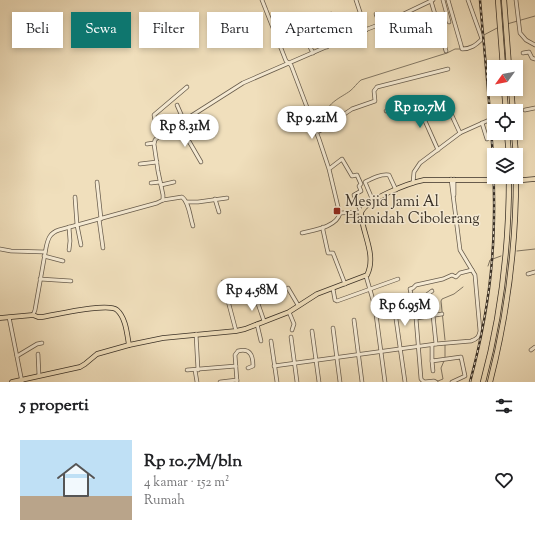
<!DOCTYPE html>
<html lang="id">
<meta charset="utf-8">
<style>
body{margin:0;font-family:"Sorts Mill Goudy",serif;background:#f6f6f6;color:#202124;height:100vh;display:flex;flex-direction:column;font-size:15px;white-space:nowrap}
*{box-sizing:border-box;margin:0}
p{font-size:13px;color:#757577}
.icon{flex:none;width:22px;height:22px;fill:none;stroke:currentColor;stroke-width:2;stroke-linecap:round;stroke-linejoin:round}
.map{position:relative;height:382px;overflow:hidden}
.side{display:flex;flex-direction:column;background:#fff;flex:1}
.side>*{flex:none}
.banner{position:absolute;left:12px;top:12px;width:511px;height:36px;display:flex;gap:8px}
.needle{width:26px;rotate:237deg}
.buttons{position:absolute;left:487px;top:60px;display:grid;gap:8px}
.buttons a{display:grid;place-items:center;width:36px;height:36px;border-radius:0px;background:#fff;box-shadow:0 2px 6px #0003;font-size:20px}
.price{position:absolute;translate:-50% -34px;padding:0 9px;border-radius:14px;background:#fff;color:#222;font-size:13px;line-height:26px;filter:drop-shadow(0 1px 2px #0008)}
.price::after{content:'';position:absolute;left:50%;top:24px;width:12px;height:9px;margin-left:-6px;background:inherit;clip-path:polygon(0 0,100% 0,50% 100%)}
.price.active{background:#0f766e;color:#fff}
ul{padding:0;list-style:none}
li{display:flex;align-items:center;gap:12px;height:100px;padding:0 20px}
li+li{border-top:1px solid #e0e0e0}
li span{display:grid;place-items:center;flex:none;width:112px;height:80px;border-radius:0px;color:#555}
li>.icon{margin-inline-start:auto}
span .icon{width:48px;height:48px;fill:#fffc;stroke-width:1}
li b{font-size:17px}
h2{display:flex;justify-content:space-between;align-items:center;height:48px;padding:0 20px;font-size:17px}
.tag{padding:0 14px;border-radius:0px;background:#fff;box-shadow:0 2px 6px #0003;font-size:14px;line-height:36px}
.tag.active{background:#0f766e;color:#fff}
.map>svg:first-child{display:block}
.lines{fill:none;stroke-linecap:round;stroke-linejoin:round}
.stream{stroke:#827662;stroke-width:1}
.minor-casing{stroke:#685c4c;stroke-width:4.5}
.major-casing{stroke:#3a3127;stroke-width:5.5}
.highway-casing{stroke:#3a3127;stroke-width:6}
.minor{stroke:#f5ead3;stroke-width:3}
.major{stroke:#f0dfbc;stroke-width:4}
.highway{stroke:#f0dfbc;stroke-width:4.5}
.rail-casing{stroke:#3a3127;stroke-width:2.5}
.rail{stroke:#f5ead3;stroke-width:1;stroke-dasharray:3;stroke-linecap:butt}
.major-bridge-casing{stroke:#3a3127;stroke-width:5.5;stroke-linecap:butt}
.major-bridge{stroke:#f0dfbc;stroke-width:4}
.poi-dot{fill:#8f2418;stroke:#f5ead3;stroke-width:1.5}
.labels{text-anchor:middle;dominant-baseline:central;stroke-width:3;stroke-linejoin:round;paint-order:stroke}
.poi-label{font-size:15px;fill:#3a3127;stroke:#f5ead3;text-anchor:start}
</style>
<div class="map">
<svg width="535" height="382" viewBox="0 0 535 382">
<rect width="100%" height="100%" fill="#f0dfbc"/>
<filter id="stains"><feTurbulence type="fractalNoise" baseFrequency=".005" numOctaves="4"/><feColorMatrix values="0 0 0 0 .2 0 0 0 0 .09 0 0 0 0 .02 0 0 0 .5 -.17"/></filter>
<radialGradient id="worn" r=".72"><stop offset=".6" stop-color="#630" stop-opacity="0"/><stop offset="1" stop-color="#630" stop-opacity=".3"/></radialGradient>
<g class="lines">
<g class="stream">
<polyline points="507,24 535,16"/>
<polyline points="482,36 499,27"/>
<path d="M326,115C326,103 342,97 350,91C354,88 357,83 361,80L447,53L455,49H462"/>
<polyline points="517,251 535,249"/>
<polyline points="488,266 490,260 501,256"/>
<polyline points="445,340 441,301 442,299 454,294 463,287"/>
<polyline points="445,358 445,345"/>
<polyline points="438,381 443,379 441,368 444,361"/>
</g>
<g class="minor-casing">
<g id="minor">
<polyline points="262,0 286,61 291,65 319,139 329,169 339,211 340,213 361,212 354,195 361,191 359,186 361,184 357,175 352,176 342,159 329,169"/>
<polyline points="356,0 366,30"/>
<polyline points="443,0 449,22"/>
<path d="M448,0L461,45L462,49C471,49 476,45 482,39L468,0"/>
<polyline points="516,0 520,33 526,40 535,45"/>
<polyline points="431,1 446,51"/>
<polyline points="376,14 380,25"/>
<polyline points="322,36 327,47"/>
<polyline points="297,39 295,31 301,29"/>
<polyline points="313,53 301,29 331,14"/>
<polyline points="523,53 529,52 532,58 535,59"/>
<polyline points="177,105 184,121"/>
<polyline points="447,105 460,133"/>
<polyline points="525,110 535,108"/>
<path d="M386,111L393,106L394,101C405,102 405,107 417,103L438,150"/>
<polyline points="482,123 487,139"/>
<polyline points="179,124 201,162"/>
<polyline points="317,132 334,124 337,119 352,109 375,101 374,91 377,87 448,69"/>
<polyline points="158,137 154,115 187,87"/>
<polyline points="147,144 154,143"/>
<polyline points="140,164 157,162"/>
<polyline points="97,182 101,219"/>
<polyline points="151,183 160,182"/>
<polyline points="413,183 414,172 420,163 460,133 489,120"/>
<polyline points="161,185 174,182"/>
<polyline points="454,195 454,179"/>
<polyline points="75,197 77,225 81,245"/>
<polyline points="215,199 219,212"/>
<polyline points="163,200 163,195 158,171 154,144 155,140 158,137 243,83 365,30 391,20 433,0"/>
<path d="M163,200L182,197C189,202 190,217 193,226"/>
<path d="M373,201L365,182C373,178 380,174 389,175L396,190"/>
<polyline points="187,202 198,202 227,198"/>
<polyline points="99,219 103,248"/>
<polyline points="323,227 323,230 328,253 333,253 345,284"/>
<path d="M302,233C314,230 337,227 340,213"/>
<polyline points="0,249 11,251 45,252"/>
<polyline points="69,250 70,241 69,227"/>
<polyline points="44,256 63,261"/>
<polyline points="528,274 535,272"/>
<polyline points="366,276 375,307 385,382"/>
<polyline points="40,279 71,281"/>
<polyline points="223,282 236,331"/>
<polyline points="288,288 298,305"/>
<polyline points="333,289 335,300 337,301 398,279"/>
<polyline points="256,298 264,321"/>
<polyline points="411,298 424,297 432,291"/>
<polyline points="394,305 405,382"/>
<polyline points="375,307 412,302"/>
<polyline points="289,312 294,324 292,330"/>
<path d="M33,315L35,310L46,248C48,238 50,233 59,230L157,203L163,200"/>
<polyline points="433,315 436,344"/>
<polyline points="9,317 22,382"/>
<polyline points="416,318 442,314"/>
<polyline points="354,320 362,382"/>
<polyline points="257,324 261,341"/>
<polyline points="333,328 340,382"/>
<polyline points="312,331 319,382"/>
<polyline points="196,334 198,370"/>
<polyline points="291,337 297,382"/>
<polyline points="271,341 277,382"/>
<polyline points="432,345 432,361 461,357 465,376 452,382"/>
<polyline points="531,350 535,347"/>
<polyline points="38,354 39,376"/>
<polyline points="17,356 37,344 42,343"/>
<polyline points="432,361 433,371"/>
<path d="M274,366L436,344L471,341C477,339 479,337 480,331L475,275L460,250L451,179"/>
<polyline points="187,370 236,366"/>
<polyline points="195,370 197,382"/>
<polyline points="220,382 237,380"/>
<path d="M237,382L235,355L238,351C250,348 253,355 253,366L248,368"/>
<polyline points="424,382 421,379 416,318 410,289 413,288 416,285 443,279 452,275 456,277 460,273 472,270"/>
<polyline points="424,382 434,381 436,382"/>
</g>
</g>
<g class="major-casing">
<g id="major">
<polyline points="523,180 535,179"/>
<path d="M0,318L33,315L38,317H42C55,315 108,302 117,310C126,318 127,334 129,345"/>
<path d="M12,382L80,367L85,364L97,354L129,345L163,338L236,331L245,329L289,312L317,294L367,275C377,255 362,233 361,213C366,199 409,183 424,180H500"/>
</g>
</g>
<g class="highway-casing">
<g id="highway">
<polyline points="498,0 503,67"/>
<polyline points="504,0 509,67"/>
<polyline points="504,89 506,111"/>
<polyline points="511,89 513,111"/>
<polyline points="507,133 509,155"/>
<polyline points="514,133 516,155"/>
<path d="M483,382C501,316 509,245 509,177"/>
<path d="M490,382C507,316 516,246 516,177"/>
</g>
</g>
<use href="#minor" class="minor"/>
<use href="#major" class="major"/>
<use href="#highway" class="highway"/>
<g class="rail-casing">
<path id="rail" d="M470,382C480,345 489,299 492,260C499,174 487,86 480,0"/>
</g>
<use href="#rail" class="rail"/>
<g class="major-bridge-casing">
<polyline id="major-bridge" points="500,180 523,180"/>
</g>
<use href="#major-bridge" class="major-bridge"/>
</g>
<rect class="poi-dot" x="333" y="207" width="8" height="8" rx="2"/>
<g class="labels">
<g class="poi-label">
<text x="345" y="202">Mesjid Jami Al<tspan x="345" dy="17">Hamidah Cibolerang</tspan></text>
</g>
</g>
<rect width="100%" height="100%" filter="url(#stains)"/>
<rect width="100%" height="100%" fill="url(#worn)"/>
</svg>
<div class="buttons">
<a><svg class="needle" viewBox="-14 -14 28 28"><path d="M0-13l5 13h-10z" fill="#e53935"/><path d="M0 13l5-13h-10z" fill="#757577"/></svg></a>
<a><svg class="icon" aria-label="locate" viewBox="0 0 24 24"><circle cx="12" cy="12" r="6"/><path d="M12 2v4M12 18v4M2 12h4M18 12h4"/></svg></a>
<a><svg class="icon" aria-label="layers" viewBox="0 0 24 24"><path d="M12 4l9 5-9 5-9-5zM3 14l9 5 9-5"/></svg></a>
</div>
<b class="price active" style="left:420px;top:129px">Rp 10.7M</b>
<b class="price" style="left:312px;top:140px">Rp 9.21M</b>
<b class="price" style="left:185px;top:148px">Rp 8.31M</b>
<b class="price" style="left:252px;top:312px">Rp 4.58M</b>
<b class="price" style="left:405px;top:327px">Rp 6.95M</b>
<div class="banner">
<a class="tag">Beli</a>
<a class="tag active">Sewa</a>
<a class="tag">Filter</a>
<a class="tag">Baru</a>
<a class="tag">Apartemen</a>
<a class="tag">Rumah</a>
</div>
</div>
<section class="side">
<h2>5 properti<svg class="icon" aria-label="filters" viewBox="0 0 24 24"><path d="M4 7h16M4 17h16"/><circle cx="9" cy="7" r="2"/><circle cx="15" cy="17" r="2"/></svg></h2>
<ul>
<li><span style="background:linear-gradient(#bfe0f5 70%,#b9a48a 0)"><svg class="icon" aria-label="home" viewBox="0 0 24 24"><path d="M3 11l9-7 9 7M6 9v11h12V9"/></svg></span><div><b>Rp 10.7M/bln</b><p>4 kamar · 152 m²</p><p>Rumah</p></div><svg class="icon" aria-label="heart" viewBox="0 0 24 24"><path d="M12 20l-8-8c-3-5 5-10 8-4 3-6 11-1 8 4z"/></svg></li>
</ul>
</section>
